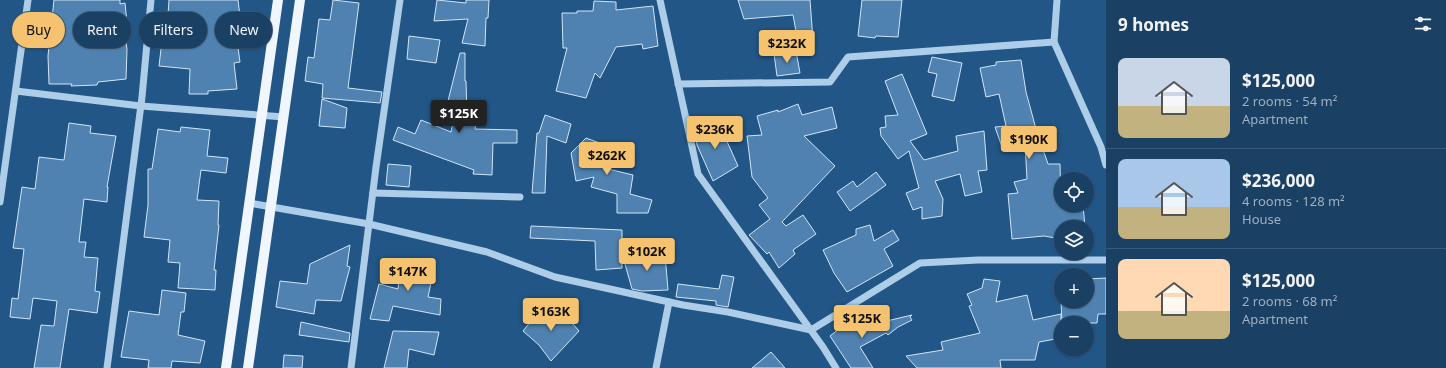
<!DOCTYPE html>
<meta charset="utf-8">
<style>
body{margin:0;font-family:"Noto Sans",sans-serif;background:#274b6d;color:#f1f3f6;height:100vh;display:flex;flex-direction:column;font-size:15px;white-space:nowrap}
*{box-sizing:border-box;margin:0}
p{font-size:13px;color:#9fafbf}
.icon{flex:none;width:22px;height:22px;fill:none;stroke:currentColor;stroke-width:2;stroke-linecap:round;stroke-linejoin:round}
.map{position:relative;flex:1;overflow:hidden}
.details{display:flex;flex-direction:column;background:#1a4064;width:340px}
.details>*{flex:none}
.guide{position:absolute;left:12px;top:12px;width:380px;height:36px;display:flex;gap:8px}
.buttons{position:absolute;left:1054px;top:172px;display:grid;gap:8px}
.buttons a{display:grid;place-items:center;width:40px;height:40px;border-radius:50%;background:#1a4064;box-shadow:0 1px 3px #0004,0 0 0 1px #385978;font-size:20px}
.price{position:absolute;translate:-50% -34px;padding:0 9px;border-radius:4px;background:#f5c36f;color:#111;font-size:13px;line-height:26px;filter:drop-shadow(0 1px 2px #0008)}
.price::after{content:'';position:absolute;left:50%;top:24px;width:12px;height:9px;margin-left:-6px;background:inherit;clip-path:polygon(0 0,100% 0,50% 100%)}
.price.current{background:#222;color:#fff}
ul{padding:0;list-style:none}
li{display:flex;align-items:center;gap:12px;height:100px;padding:0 12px}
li+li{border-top:1px solid #385978}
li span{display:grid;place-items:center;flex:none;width:112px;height:80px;border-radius:8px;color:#555}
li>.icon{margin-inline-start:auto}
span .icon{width:48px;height:48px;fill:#fffc;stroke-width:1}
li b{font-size:17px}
h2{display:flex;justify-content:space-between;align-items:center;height:48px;padding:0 12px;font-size:17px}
.tag{padding:0 14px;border-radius:18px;background:#1a4064;box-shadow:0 1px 3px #0004,0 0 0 1px #385978;font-size:14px;line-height:36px}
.tag.current{background:#f5c36f;color:#111}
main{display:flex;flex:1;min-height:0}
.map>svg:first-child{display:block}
.building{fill:#4f82b0;stroke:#d1e5f7}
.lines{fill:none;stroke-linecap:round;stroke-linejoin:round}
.minor{stroke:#adcde9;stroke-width:7}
.major{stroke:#f0f6fe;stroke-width:10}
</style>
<main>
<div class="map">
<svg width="1106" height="368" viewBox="0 0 1106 368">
<rect width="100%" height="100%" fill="#225686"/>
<g class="building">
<polygon points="54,0 120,0 120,4 125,3 127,23 123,23 127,49 126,79 98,82 97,85 71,86 72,84 49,84 48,56"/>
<polygon points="169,0 238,0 242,33 236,33 240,62 234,63 237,89 208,91 208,94 189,94 190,69 159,66 165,15 168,15"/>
<polygon points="333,0 359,3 348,88 382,92 380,103 322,98 323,84 305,81 308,57 314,58 319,19 330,20"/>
<polygon points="437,0 466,3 466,0 489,0 488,18 486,18 485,46 462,43 468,19 434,21"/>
<polygon points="738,0 810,0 813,40 797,37 793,15 744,19"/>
<polygon points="862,0 902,0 898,37 876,36 875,38 858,36"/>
<polygon points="594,1 616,2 616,10 653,6 658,46 643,49 642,44 616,47 600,78 595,73 586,98 556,91 567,48 563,48 562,13 577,13 577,11 593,11"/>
<polygon points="409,36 440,40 436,63 407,59"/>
<polygon points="796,51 800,73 777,76 774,54"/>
<polygon points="460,53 465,53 465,81 466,81 467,115 477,117 475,129 517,130 517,143 493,143 492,175 473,174 474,170 393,140 398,127 415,134 421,120 451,132 457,101 448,101"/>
<polygon points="932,57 962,63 954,101 932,96 937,74 928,72"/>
<polygon points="1021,60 1026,92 1036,129 1048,164 1060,164 1061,205 1083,205 1085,227 1061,227 1061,239 1044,236 1012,239 1008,194 1018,193 1014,182 1027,179 1025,144 1002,147 995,127 1006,126 999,94 986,97 980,68 996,65 996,62"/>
<polygon points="902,74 927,134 910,141 924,160 958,151 956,136 984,131 987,170 978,171 982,192 965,196 960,174 935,181 943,199 942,216 922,219 922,207 913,210 906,193 919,188 909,151 898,159 881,136 880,128 886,127 885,116 898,115 885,81"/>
<polygon points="322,99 347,108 345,128 319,126"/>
<polygon points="798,104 802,115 832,107 837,128 804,136 835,166 782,222 786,226 803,215 816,234 793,250 795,254 779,268 769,252 767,254 749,235 770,219 759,205 768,198 752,177 747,136 762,135 757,116 778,110 778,112"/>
<polygon points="545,115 571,124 566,143 547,136 545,193 532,193 537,133 539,133"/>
<polygon points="717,119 738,166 713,181 697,145 694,130"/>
<polygon points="69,123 91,126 90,133 116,136 107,187 108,187 107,202 84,199 79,242 86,242 84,257 98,258 95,291 100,292 97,313 69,309 60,368 34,368 41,325 54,326 57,301 33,298 30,319 10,317 12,298 18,299 24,249 13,248 15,235 22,187 35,189 39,157 64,160"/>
<polygon points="181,127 210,130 207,156 228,158 226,173 201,170 197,200 219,201 218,225 219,225 214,270 216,270 215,290 178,288 180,263 168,262 170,240 144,237 148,205 148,169 152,169 158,129 180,132"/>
<polygon points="586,138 616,149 608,169 633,175 630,194 652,200 648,213 617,213 617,194 591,187 594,177 576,181 571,153"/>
<polygon points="388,164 411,166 409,187 386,185"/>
<polygon points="876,172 886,185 850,211 837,192 853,181 857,187"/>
<polygon points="870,225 874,241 893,230 899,240 884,249 893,266 847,292 834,273 823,250 856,235 856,229"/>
<polygon points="531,226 622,230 622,268 596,270 595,241 530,238"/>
<polygon points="350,245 347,266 350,267 341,301 316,300 314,314 276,307 280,281 307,284 310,264"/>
<polygon points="665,254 668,290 642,291 632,289 623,257"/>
<polygon points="417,260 435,264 428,297 441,299 440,315 393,306 389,321 370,319 379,284 398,289 401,262 416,263"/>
<polygon points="722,275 734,277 728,307 716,305 716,301 676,297 678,284 719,289"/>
<polygon points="1106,278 1106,314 1098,314 1097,323 1062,323 1061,301 1087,301 1087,279"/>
<polygon points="984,279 1000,281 996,302 1027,295 1033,320 1061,314 1061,338 1039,342 1035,360 1000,360 1001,368 917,368 906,356 943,350 941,342 980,333 969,306 972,305 967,294 982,288"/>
<polygon points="162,290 186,293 184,312 181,312 178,335 205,341 200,363 172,361 171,368 148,368 149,360 121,357 129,311 159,315"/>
<polygon points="543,306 563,322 567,317 579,331 551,361 539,345 523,331"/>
<polygon points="912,315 910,317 912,320 898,327 888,335 886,333 860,347 873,368 851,368 830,336 853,318 857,328"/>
<polygon points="301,322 350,333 349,342 299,335"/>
<polygon points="393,331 439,332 434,355 409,349 407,368 384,368"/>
<polygon points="771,352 785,368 752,368"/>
<polygon points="284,355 303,356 302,368 283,368"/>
</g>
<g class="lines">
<g class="minor">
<polyline points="660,0 698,174 823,347 836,368"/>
<polyline points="1054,42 1101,147 1106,165"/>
<polyline points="678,84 830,82 848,57 1054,42 1057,0"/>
<polyline points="16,91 141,106 284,117"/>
<polyline points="373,193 520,197"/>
<polyline points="0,202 28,0"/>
<polyline points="249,203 369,224 487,252 555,277 683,305 728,312 811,330 920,263 978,260 1106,260"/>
<polyline points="107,368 142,97 151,0"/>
<polyline points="351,368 376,167 400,0"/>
<polyline points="656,368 669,302"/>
</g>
<g class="major">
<polyline points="226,368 278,0"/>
<polyline points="248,368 300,0"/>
</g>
</g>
</svg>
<div class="buttons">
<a><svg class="icon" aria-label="locate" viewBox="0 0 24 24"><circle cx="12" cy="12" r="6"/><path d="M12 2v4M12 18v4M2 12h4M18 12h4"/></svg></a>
<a><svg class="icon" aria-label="layers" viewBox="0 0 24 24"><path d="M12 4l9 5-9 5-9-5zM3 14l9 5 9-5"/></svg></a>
<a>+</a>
<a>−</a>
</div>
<b class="price" style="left:787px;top:64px">$232K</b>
<b class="price current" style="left:459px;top:134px">$125K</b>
<b class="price" style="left:715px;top:150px">$236K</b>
<b class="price" style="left:1029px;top:160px">$190K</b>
<b class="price" style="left:607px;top:176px">$262K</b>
<b class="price" style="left:647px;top:272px">$102K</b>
<b class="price" style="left:408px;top:292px">$147K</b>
<b class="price" style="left:551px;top:332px">$163K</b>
<b class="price" style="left:862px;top:339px">$125K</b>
<div class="guide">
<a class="tag current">Buy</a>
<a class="tag">Rent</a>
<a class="tag">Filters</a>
<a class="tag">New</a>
</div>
</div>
<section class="details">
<h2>9 homes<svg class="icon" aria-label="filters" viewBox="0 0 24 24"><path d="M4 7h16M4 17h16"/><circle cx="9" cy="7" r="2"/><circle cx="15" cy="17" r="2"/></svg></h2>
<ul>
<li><span style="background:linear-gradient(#c9d6e8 60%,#c2b280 0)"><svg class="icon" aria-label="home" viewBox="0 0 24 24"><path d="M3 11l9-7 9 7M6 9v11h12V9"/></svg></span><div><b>$125,000</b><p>2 rooms · 54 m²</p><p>Apartment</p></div></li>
<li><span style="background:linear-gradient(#a9c7e8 60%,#c2b280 0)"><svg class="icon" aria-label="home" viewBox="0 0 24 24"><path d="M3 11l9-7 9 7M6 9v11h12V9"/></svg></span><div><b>$236,000</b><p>4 rooms · 128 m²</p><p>House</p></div></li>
<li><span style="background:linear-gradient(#ffd9b3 65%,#c2b280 0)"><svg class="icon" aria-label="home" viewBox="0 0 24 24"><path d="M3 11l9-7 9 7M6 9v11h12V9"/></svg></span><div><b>$125,000</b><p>2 rooms · 68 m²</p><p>Apartment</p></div></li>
</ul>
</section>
</main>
